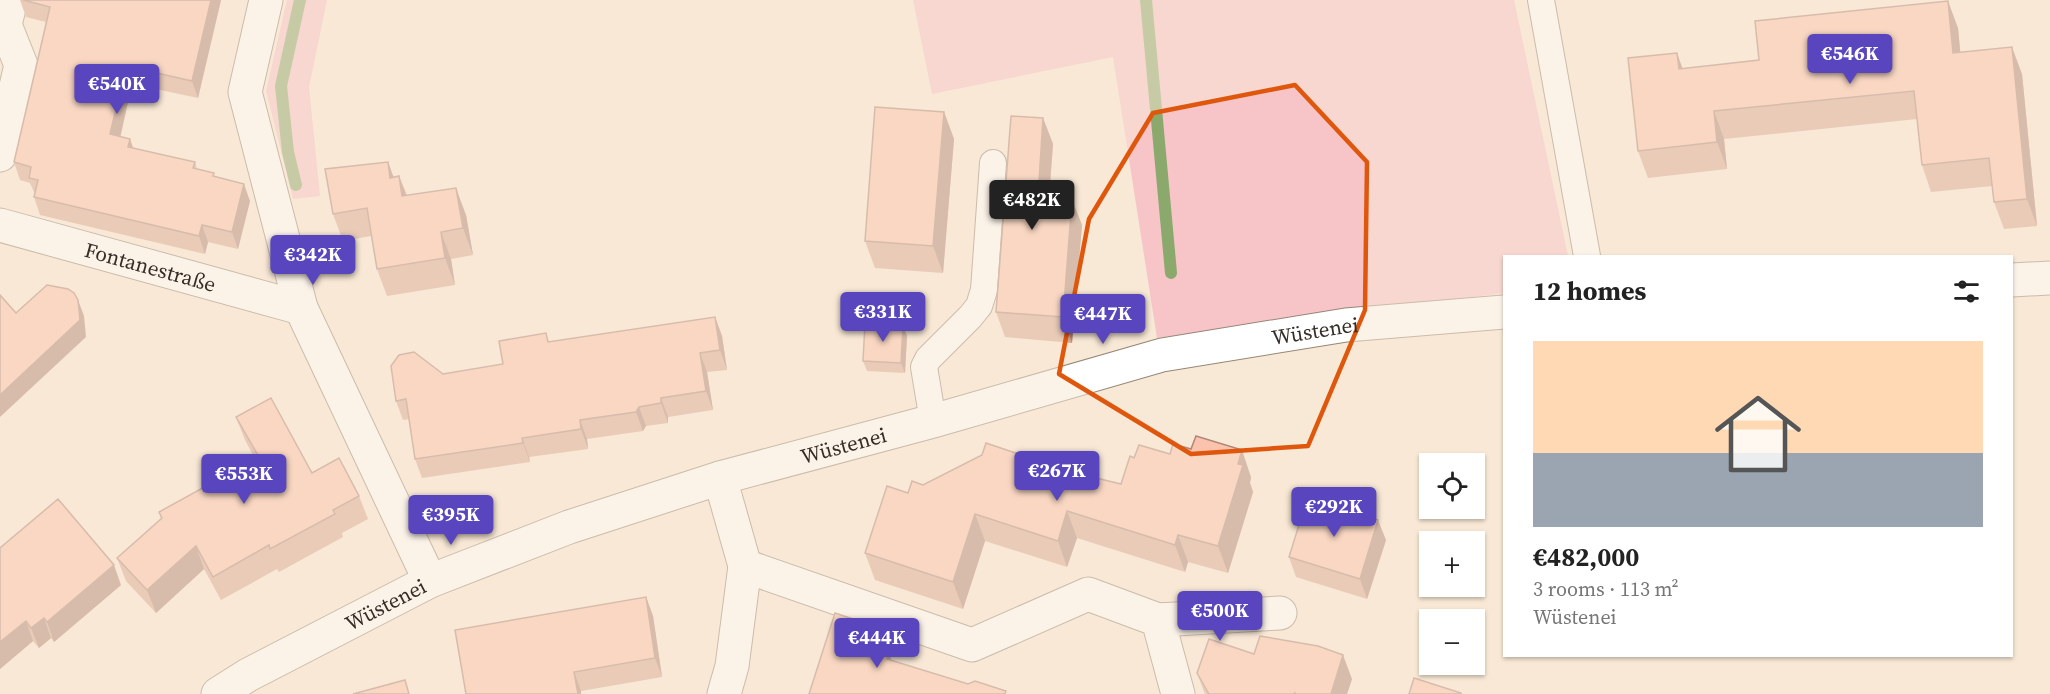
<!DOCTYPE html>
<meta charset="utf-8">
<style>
body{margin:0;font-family:"Source Serif 4",serif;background:#f6f6f6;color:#222;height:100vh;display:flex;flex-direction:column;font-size:22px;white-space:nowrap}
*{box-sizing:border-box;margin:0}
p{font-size:20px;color:#767676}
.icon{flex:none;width:33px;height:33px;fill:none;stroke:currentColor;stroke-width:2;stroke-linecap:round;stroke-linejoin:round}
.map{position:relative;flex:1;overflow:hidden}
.side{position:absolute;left:1503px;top:255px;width:510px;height:402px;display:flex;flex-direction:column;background:#fff;border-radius:0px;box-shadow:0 2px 4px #0004}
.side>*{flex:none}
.buttons{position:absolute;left:1419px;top:453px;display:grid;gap:12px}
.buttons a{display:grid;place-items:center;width:66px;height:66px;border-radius:0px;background:#fff;box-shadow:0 2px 4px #0004;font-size:30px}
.price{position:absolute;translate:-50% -51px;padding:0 14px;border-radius:6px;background:#5945bd;color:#fff;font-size:20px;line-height:39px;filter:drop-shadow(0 2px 3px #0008)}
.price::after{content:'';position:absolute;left:50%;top:36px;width:18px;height:14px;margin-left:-9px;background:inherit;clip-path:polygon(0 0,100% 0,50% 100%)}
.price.current{background:#222;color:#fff}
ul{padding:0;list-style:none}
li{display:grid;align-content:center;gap:12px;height:318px;padding:0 30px}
li span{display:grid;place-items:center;height:186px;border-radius:0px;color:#555}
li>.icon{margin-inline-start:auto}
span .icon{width:108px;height:108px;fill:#fffc;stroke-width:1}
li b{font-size:26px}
h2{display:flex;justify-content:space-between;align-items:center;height:72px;padding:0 30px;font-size:26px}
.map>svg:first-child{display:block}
.green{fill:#f7c4c8}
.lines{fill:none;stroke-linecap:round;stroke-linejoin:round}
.stream{stroke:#8ba96c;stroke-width:12}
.lane-casing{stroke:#968777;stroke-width:28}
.street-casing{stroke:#968777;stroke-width:35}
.lane{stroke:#fff;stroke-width:26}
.street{stroke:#fff;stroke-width:33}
.wall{fill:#d8a895}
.shaded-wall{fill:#b08879}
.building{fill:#fbc3ad;stroke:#b08879;stroke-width:1.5}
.marked{fill:none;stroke:#df570d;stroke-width:4.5;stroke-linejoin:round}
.labels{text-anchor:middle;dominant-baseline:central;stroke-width:4.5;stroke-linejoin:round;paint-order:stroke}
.street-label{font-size:21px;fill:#342e27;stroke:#fff}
</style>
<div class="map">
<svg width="2050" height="694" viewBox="0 0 2050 694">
<rect width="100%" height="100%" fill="#f8e8d6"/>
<g class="green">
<polygon points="287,0 327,0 309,87 320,196 293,199 266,91"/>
<polygon points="913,0 1514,0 1568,256 1504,256 1504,293 1157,338 1113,57 932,94"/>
</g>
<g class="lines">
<g class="stream">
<polyline points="1146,0 1171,273"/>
<polyline points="296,185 288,152 281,86 300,0"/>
</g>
<g class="lane-casing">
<g id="lane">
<polyline points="1541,0 1587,256"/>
<polyline points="933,421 924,367 928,359 970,317 979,306 984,290 993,163"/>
</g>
</g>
<g class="street-casing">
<g id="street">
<polyline points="266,0 245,92 301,308"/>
<polyline points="0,155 21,65 5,25 11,0"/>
<path id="s1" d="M0,225L301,308L430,581"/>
<polyline points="2012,280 2050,278"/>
<polyline points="720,478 745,566 732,666 724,694"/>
<polyline points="745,566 972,645 1088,594 1158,620 1178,694"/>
<polyline points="1158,620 1280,613"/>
<path id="s2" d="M218,694L248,675L430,581L569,527L720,478L933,421L1162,355L1346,325L1504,312"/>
</g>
</g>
<use href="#lane" class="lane"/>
<use href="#street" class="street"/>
</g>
<g class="wall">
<polygon points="20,0 221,0 198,98 132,84 120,136 133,148 195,162 197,169 215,177 250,201 238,249 208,242 205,254 40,215 34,197 35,194 30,183 20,180 14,162 46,22 26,17"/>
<polygon points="1958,28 1960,52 2022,74 2037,226 2004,229 1994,202 1992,186 1931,192 1922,165 1917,119 1724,139 1727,169 1648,178 1638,151 1759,60"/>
<polygon points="944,112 954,139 943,273 875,268 865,241"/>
<polygon points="1043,118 1053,144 1049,198 1072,200 1082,225 1072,343 1005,337 996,312"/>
<polygon points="388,162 393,177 399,176 407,195 466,215 473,255 451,259 455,285 387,296 377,269 371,236 343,241 333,214"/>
<polygon points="715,317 722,336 727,370 707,372 713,410 668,417 668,423 646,426 643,431 587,439 588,449 529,457 530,462 422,478 415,459 409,419 403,420 396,401 443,374 503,364 549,342"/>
<polygon points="903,326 907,336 905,373 867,371 863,361"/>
<polygon points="236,417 312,473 359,496 368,519 342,533 343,537 279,572 277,569 221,600 204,569 156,613 126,581 117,558 161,519 159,512 255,459 245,440"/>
<polygon points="1076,473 1121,484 1251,477 1250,483 1253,492 1228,573 1188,562 1185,572 1077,538 1067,567 985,541 963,609 875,580 865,553 908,493 923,485"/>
<polygon points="1386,540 1367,599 1296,577 1289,557"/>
<polygon points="0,548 121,585 54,642 51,638 39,648 33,641 0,669"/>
<polygon points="646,597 653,616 662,677 581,691 581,694 466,694"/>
<polygon points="1254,654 1352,679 1347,694 1205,694 1197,673"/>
</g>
<g class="shaded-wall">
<polygon points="211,0 221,0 198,98 192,81"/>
<polygon points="1948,1 1958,28 1963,80 1953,53"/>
<polygon points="2012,47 2022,74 2037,226 2027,199"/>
<polygon points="1677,53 1687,81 1679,69"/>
<polygon points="126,66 132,84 117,152 110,134"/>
<polygon points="1714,111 1724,139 1727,169 1717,142"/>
<polygon points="944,112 954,139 943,273 933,246"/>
<polygon points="1043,118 1053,144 1047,223 1038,197"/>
<polygon points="130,139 136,156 128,147"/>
<polygon points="388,162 398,189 390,178"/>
<polygon points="399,176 409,203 402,196"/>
<polygon points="244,184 250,201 238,249 232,232"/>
<polygon points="456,188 466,215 473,255 463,228"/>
<polygon points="1072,200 1082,225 1072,343 1063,317"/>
<polygon points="202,225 208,242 205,254 199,236"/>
<polygon points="441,232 451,259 455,285 445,258"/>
<polygon points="78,300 84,316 86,337 0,417 0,395"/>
<polygon points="715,317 722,336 727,370 720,350"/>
<polygon points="903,326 907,336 905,373 901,363"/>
<polygon points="700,353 707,372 713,410 706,391"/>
<polygon points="661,398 668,417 668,423 661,403"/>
<polygon points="639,407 646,426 643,431 636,412"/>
<polygon points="580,420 587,439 588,449 581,429"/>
<polygon points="522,438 529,457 530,462 523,443"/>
<polygon points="1242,450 1251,477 1250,483 1253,492 1228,573 1218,546"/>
<polygon points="1067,511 1077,538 1067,567 1058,541"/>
<polygon points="975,514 985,541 963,609 953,582"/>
<polygon points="1378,520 1386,540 1367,599 1360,579"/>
<polygon points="1178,535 1188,562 1185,572 1175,545"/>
<polygon points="196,546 204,569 156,613 147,590"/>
<polygon points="114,565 121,585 54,642 47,622"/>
<polygon points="646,597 653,616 662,677 655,658"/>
<polygon points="44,618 51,638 39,648 31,628"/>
<polygon points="26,621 33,641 0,669 0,642"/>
<polygon points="865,623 872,641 865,661 859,643"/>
<polygon points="889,653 895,670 887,659"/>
<polygon points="1343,655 1352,679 1347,694 1331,694"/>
<polygon points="574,672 581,691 581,694 578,694"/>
</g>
<g class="building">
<polygon points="23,0 211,0 192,81 126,66 110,134 130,139 128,147 195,162 193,168 214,173 213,176 244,184 232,232 202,225 199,236 34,197 38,180 29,178 31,167 14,162 50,7"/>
<polygon points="1948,1 1953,53 2012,47 2027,199 1994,202 1989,158 1922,165 1914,91 1714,111 1717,142 1638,151 1628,58 1677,53 1679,69 1759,60 1755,21"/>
<polygon points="875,107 944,112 933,246 865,241"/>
<polygon points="1011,116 1043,118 1038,197 1072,200 1063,317 996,312"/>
<polygon points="388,162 390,178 399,176 402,196 456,188 463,228 441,232 445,258 377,269 367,208 333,214 325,169"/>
<polygon points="47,285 68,289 74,293 78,300 80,320 0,395 0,295 16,313"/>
<polygon points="715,317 720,350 700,353 706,391 661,398 661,403 639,407 636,412 580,420 581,429 522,438 523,443 415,459 406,399 396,401 391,366 399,355 414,352 443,374 503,364 499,341 546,333 548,342"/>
<polygon points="865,323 903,326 901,363 863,361"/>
<polygon points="271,398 312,473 339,458 359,496 333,510 335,514 270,549 269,545 213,577 196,546 147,590 117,558 162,518 159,512 259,457 236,417"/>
<polygon points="1196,436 1242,450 1238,464 1243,465 1218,546 1178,535 1175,545 1067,511 1058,541 975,514 953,582 865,553 887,486 908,493 912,481 923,485 982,455 986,443 1048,464 1053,461 1074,468 1076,473 1121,484 1130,456 1134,458 1139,445 1170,454 1173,444 1191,449"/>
<polygon points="1312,498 1378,520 1360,579 1289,557 1307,499 1311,500"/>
<polygon points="58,499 114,565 47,622 44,618 31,628 26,621 0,642 0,548"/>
<polygon points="646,597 655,658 574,672 578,694 466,694 455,630"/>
<polygon points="835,613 865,623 859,643 889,653 887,659 968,684 975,681 1006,691 1005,694 809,694"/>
<polygon points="1260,636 1318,646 1343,655 1331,694 1295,694 1295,693 1293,694 1209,694 1197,673 1209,639 1254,654"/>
<polygon points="1414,678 1461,693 1461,694 1409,694"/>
<polygon points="405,680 409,694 353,694"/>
</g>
<path d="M0 0H2050V694H0ZM1295,85L1367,162L1365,310L1308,446L1191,454L1059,374L1089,219L1153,113Z" fill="#f8e8d6" fill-opacity=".55" fill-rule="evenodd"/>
<path class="marked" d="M1295,85L1367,162L1365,310L1308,446L1191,454L1059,374L1089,219L1153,113Z"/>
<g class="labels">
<g class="street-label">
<text stroke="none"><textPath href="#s1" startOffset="156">Fontanestraße</textPath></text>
<text stroke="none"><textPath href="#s2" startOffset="1162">Wüstenei</textPath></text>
<text stroke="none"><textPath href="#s2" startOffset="676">Wüstenei</textPath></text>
<text stroke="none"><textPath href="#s2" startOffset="190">Wüstenei</textPath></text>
</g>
</g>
</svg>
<div class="buttons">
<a><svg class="icon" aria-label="locate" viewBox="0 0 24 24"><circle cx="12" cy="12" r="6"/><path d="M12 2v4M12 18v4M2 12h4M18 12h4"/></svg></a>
<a>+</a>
<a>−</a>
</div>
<b class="price" style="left:1850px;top:85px">€546K</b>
<b class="price" style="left:117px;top:115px">€540K</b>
<b class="price current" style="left:1032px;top:231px">€482K</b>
<b class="price" style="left:313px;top:286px">€342K</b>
<b class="price" style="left:883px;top:343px">€331K</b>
<b class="price" style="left:1103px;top:345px">€447K</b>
<b class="price" style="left:1057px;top:502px">€267K</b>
<b class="price" style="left:244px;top:505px">€553K</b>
<b class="price" style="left:1334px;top:538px">€292K</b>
<b class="price" style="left:451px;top:546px">€395K</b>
<b class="price" style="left:1220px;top:642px">€500K</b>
<b class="price" style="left:877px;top:669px">€444K</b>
<section class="side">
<h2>12 homes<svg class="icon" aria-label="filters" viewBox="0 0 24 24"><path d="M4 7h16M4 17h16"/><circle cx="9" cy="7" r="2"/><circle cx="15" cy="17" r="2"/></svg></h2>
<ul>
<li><span style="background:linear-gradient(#ffd9b3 60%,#9aa5b1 0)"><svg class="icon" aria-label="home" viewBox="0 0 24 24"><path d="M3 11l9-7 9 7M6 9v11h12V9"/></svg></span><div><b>€482,000</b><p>3 rooms · 113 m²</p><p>Wüstenei</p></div></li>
</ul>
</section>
</div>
